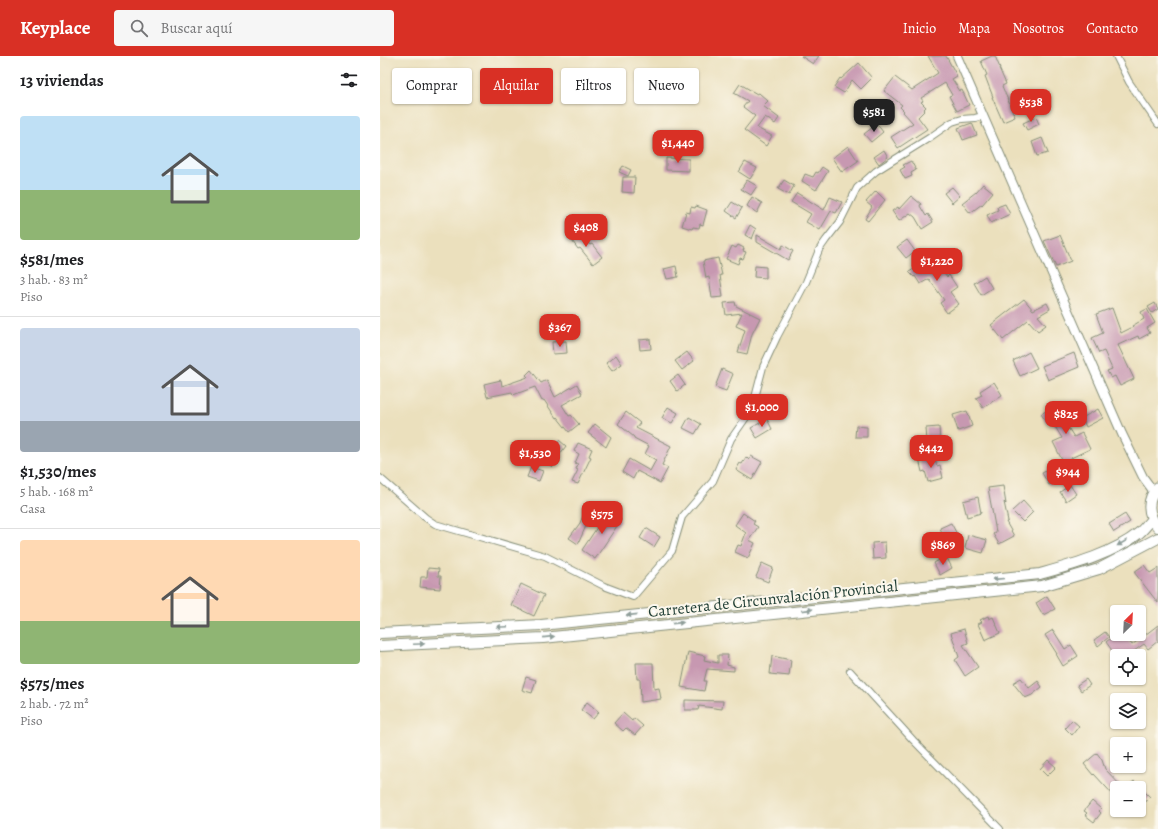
<!DOCTYPE html>
<html lang="es">
<meta charset="utf-8">
<style>
body{margin:0;font-family:Alegreya,serif;background:#f6f6f6;color:#202124;height:100vh;display:flex;flex-direction:column;font-size:15px;white-space:nowrap}
*{box-sizing:border-box;margin:0}
p{font-size:13px;color:#757577}
.icon{flex:none;width:22px;height:22px;fill:none;stroke:currentColor;stroke-width:2;stroke-linecap:round;stroke-linejoin:round}
.map{position:relative;flex:1;overflow:hidden}
.panel{display:flex;flex-direction:column;background:#fff;width:380px}
.panel>*{flex:none}
.banner{position:absolute;left:12px;top:12px;width:380px;height:36px;display:flex;gap:8px}
.needle{width:26px;rotate:24deg}
.fabs{position:absolute;left:730px;top:549px;display:grid;gap:8px}
.fabs a{display:grid;place-items:center;width:36px;height:36px;border-radius:4px;background:#fff;box-shadow:0 1px 3px #0004;font-size:20px}
.price{position:absolute;translate:-50% -34px;padding:0 9px;border-radius:8px;background:#d93025;color:#fff;font-size:13px;line-height:26px;filter:drop-shadow(0 1px 2px #0008)}
.price::after{content:'';position:absolute;left:50%;top:24px;width:12px;height:9px;margin-left:-6px;background:inherit;clip-path:polygon(0 0,100% 0,50% 100%)}
.price.selected{background:#222;color:#fff}
ul{padding:0;list-style:none}
li{display:grid;align-content:center;gap:8px;height:212px;padding:0 20px}
li+li{border-top:1px solid #e0e0e0}
li span{display:grid;place-items:center;height:124px;border-radius:4px;color:#555}
li>.icon{margin-inline-start:auto}
span .icon{width:72px;height:72px;fill:#fffc;stroke-width:1}
li b{font-size:17px}
h2{display:flex;justify-content:space-between;align-items:center;height:48px;padding:0 20px;font-size:17px}
.chip{padding:0 14px;border-radius:4px;background:#fff;box-shadow:0 1px 3px #0004;font-size:14px;line-height:36px}
.chip.selected{background:#d93025;color:#fff}
header{display:flex;align-items:center;gap:24px;box-sizing:border-box;height:56px;padding:0 20px;background:#d93025;color:#fff}
header strong{font-size:19px}
nav{display:flex;gap:22px;margin-inline-start:auto;font-size:14px}
.search{width:280px;height:36px;background:#f6f6f6;display:flex;align-items:center;gap:10px;box-sizing:border-box;padding:0 14px;border-radius:4px;color:#757577;font-size:15px}
main{display:flex;flex:1;min-height:0}
.map>svg:first-child{display:block}
.building{fill:#c798b1}
.lines{fill:none;stroke-linecap:round;stroke-linejoin:round}
.minor-casing{stroke:#858e78;stroke-width:8}
.tertiary-casing{stroke:#858e78;stroke-width:10}
.trunk-casing{stroke:#858e78;stroke-width:12}
.minor{stroke:#fff;stroke-width:6}
.tertiary{stroke:#fff;stroke-width:8}
.trunk{stroke:#fff;stroke-width:10}
.oneway{fill:#8f9e9a}
.labels{text-anchor:middle;dominant-baseline:central;stroke-width:4;stroke-linejoin:round;paint-order:stroke}
.street-label{font-size:16px;fill:#1f3d34;stroke:#fbf7ec}
</style>
<header>
<strong>Keyplace</strong>
<div class="search"><svg class="icon" aria-label="search" viewBox="0 0 24 24"><circle cx="10" cy="10" r="6"/><path d="M15 15l6 6"/></svg>Buscar aquí</div>
<nav><a>Inicio</a><a>Mapa</a><a>Nosotros</a><a>Contacto</a></nav>
</header>
<main>
<section class="panel">
<h2>13 viviendas<svg class="icon" aria-label="filters" viewBox="0 0 24 24"><path d="M4 7h16M4 17h16"/><circle cx="9" cy="7" r="2"/><circle cx="15" cy="17" r="2"/></svg></h2>
<ul>
<li><span style="background:linear-gradient(#bfe0f5 60%,#8fb573 0)"><svg class="icon" aria-label="home" viewBox="0 0 24 24"><path d="M3 11l9-7 9 7M6 9v11h12V9"/></svg></span><div><b>$581/mes</b><p>3 hab. · 83 m²</p><p>Piso</p></div></li>
<li><span style="background:linear-gradient(#c9d6e8 75%,#9aa5b1 0)"><svg class="icon" aria-label="home" viewBox="0 0 24 24"><path d="M3 11l9-7 9 7M6 9v11h12V9"/></svg></span><div><b>$1,530/mes</b><p>5 hab. · 168 m²</p><p>Casa</p></div></li>
<li><span style="background:linear-gradient(#ffd9b3 65%,#8fb573 0)"><svg class="icon" aria-label="home" viewBox="0 0 24 24"><path d="M3 11l9-7 9 7M6 9v11h12V9"/></svg></span><div><b>$575/mes</b><p>2 hab. · 72 m²</p><p>Piso</p></div></li>
</ul>
</section>
<div class="map">
<svg width="778" height="773" viewBox="0 0 778 773">
<rect width="100%" height="100%" fill="#fbf7ec"/>
<filter id="ink" filterUnits="userSpaceOnUse"><feTurbulence type="fractalNoise" baseFrequency=".025" numOctaves="2"/><feDisplacementMap in="SourceGraphic" scale="8" xChannelSelector="R" yChannelSelector="G"/><feConvolveMatrix kernelMatrix="1 2 1 2 8 2 1 2 1" color-interpolation-filters="sRGB"/></filter>
<filter id="wash" filterUnits="userSpaceOnUse"><feTurbulence type="fractalNoise" baseFrequency=".012" numOctaves="4" result="noise"/><feDisplacementMap in="SourceGraphic" scale="16" xChannelSelector="R" yChannelSelector="G"/><feGaussianBlur stdDeviation="0.9" result="paint"/><feColorMatrix in="noise" values="0 0 0 0 0 0 0 0 0 0 0 0 0 0 0 0 0 1.4 0 .05"/><feComposite in="paint" operator="in"/></filter>
<g filter="url(#wash)">
<rect width="100%" height="100%" fill="#ebe0bd"/>
<g id="blocks">
<g class="building">
<polygon points="421,0 439,0 433,8"/>
<polygon points="548,0 566,0 577,20 572,23 580,35 582,34 589,49 577,55 569,40 572,39 565,27 541,42 543,45 541,46 546,51 544,53 545,54 538,61 547,73 518,92 511,81 533,67 523,56 524,55 520,51 522,49 504,35 515,21 532,34 558,17"/>
<polygon points="612,0 615,0 620,12 619,12 626,28 622,30 635,61 623,66 612,41 613,41 605,20 607,19 601,5"/>
<polygon points="479,7 492,22 481,33 472,24 464,37 454,31 460,22 461,23"/>
<polygon points="360,28 377,38 379,37 388,45 383,50 399,62 395,68 385,61 377,72 392,80 386,90 364,74 375,60 363,51 368,45 354,37"/>
<polygon points="656,61 659,68 647,74 643,67"/>
<polygon points="592,67 597,79 583,84 578,72"/>
<polygon points="497,68 503,76 491,86 484,78"/>
<polygon points="662,82 668,97 657,100 652,86"/>
<polygon points="468,90 478,105 462,116 452,102"/>
<polygon points="504,94 508,101 499,108 494,101"/>
<polygon points="286,102 309,103 309,115 286,114"/>
<polygon points="531,105 536,114 531,117 532,120 525,123 520,114 525,111 523,109"/>
<polygon points="365,106 377,112 370,123 359,116"/>
<polygon points="243,110 251,114 248,120 239,116"/>
<polygon points="442,111 448,115 436,134 422,125 425,118 433,121 436,116 438,117"/>
<polygon points="243,121 255,121 254,137 242,136"/>
<polygon points="367,124 377,130 371,139 361,133"/>
<polygon points="404,124 414,130 409,139 398,133"/>
<polygon points="603,128 613,136 602,149 602,148 590,157 582,147 596,136"/>
<polygon points="572,131 580,140 572,147 564,137"/>
<polygon points="496,135 505,144 488,165 485,163 492,151 486,146"/>
<polygon points="417,137 444,154 450,141 462,146 456,157 451,155 440,174 426,166 431,158 411,146"/>
<polygon points="531,140 541,148 540,150 546,160 548,158 553,166 542,173 535,161 530,157 519,165 512,155 518,151 519,153"/>
<polygon points="372,141 382,147 377,157 367,150"/>
<polygon points="352,146 362,152 356,162 346,155"/>
<polygon points="625,148 630,158 611,167 607,159 618,154 617,151"/>
<polygon points="316,150 327,154 323,169 320,168 319,172 313,171 312,173 302,170 306,156 310,157 311,151 315,152"/>
<polygon points="370,169 376,173 372,183 365,179"/>
<polygon points="199,175 210,189 212,188 222,201 213,208 200,192 198,193 190,182"/>
<polygon points="377,179 401,193 403,189 413,195 408,204 377,186"/>
<polygon points="680,179 691,205 676,211 664,185"/>
<polygon points="527,184 535,195 526,202 517,191"/>
<polygon points="358,189 364,192 363,195 366,196 363,203 360,202 358,208 346,203 352,190 356,192"/>
<polygon points="554,201 567,221 569,219 577,231 570,236 579,248 567,257 560,247 564,244 549,223 540,228 535,220 534,221 529,216"/>
<polygon points="338,202 342,219 340,219 343,241 332,242 329,221 326,222 323,205"/>
<polygon points="296,210 298,221 287,223 284,213"/>
<polygon points="375,210 386,211 386,222 374,221"/>
<polygon points="605,220 612,232 601,239 594,227"/>
<polygon points="644,243 653,254 667,247 670,253 658,260 666,269 658,275 648,264 623,284 611,269"/>
<polygon points="355,246 356,250 380,262 372,278 367,298 358,296 365,274 356,270 362,257 346,259 344,247"/>
<polygon points="775,247 778,253 772,257 768,251"/>
<polygon points="732,252 741,277 753,271 752,270 764,263 761,256 767,253 775,267 767,272 770,277 759,283 758,280 738,289 754,323 740,330 735,320 731,322 727,315 732,313 724,295 719,297 712,282 723,277 716,258"/>
<polygon points="270,283 271,293 260,294 259,284"/>
<polygon points="186,285 187,297 173,298 172,286"/>
<polygon points="307,296 314,305 302,314 295,305"/>
<polygon points="649,296 657,312 640,320 633,305"/>
<polygon points="694,297 699,311 668,324 662,310"/>
<polygon points="236,299 242,308 232,315 226,307"/>
<polygon points="342,313 353,318 346,335 335,331"/>
<polygon points="151,314 161,327 167,324 175,341 197,328 202,338 182,349 189,360 191,359 199,368 189,376 177,361 176,362 164,344 162,345 155,331 133,339 132,336 107,341 104,328 121,324 122,330 148,321 146,319"/>
<polygon points="298,319 305,329 297,335 290,325"/>
<polygon points="614,326 622,339 603,352 596,342 602,339 600,335"/>
<polygon points="685,349 697,362 687,370 694,381 702,377 710,393 691,402 693,406 685,410 673,386 682,382 671,364 667,367 661,358 672,351 676,357"/>
<polygon points="288,351 298,357 292,367 282,362"/>
<polygon points="718,353 723,362 706,371 702,362"/>
<polygon points="587,355 592,370 578,375 573,359"/>
<polygon points="246,356 260,367 256,372 291,390 282,409 288,412 280,427 257,415 253,423 242,416 249,403 270,415 276,404 265,398 269,390 254,382 254,381 238,368"/>
<polygon points="309,361 321,368 315,378 303,372"/>
<polygon points="387,363 392,373 377,382 371,372"/>
<polygon points="215,368 231,381 226,391 208,377"/>
<polygon points="476,370 487,371 487,381 475,381"/>
<polygon points="559,371 560,385 547,386 546,372"/>
<polygon points="179,384 186,390 177,402 172,411 167,406"/>
<polygon points="159,387 165,391 158,399 153,394"/>
<polygon points="198,387 212,393 209,400 211,401 198,428 192,426 198,414 196,413 198,408 195,407 199,398 194,395"/>
<polygon points="371,400 382,406 372,424 356,414 360,407 362,408 366,401 369,404"/>
<polygon points="554,400 557,410 560,409 563,422 548,426 545,415 542,416 539,403"/>
<polygon points="151,411 163,415 159,425 147,421"/>
<polygon points="674,411 680,423 669,429 662,417"/>
<polygon points="690,429 696,438 686,445 680,436"/>
<polygon points="623,430 626,448 624,446 628,465 626,466 634,480 619,488 613,478 616,476 608,432"/>
<polygon points="598,441 601,457 587,461 583,445"/>
<polygon points="643,445 653,456 643,466 632,455"/>
<polygon points="207,451 213,454 198,488 189,482 200,467"/>
<polygon points="228,455 241,464 215,503 202,494"/>
<polygon points="363,457 375,465 373,468 378,471 369,484 375,487 368,502 355,496 358,489 361,490 366,477 355,469"/>
<polygon points="745,458 750,466 734,476 729,468"/>
<polygon points="571,467 578,480 566,486 560,472"/>
<polygon points="266,472 280,481 274,491 260,482"/>
<polygon points="588,479 607,484 603,497 585,492"/>
<polygon points="505,486 506,502 493,503 492,487"/>
<polygon points="566,500 572,512 560,519 554,507"/>
<polygon points="382,507 393,512 388,526 376,521"/>
<polygon points="764,509 770,517 778,512 778,547 754,516"/>
<polygon points="48,512 59,513 58,520 61,520 60,533 40,531 41,521 47,521"/>
<polygon points="141,528 164,539 154,560 131,549"/>
<polygon points="667,540 675,553 663,559 656,547"/>
<polygon points="608,560 609,563 613,561 620,577 605,584 598,568 602,566 600,564"/>
<polygon points="778,569 778,585 768,593 764,588 747,600 736,600 726,586 736,578 744,578 752,589"/>
<polygon points="584,573 588,587 583,589 598,611 585,620 575,604 579,601 571,577"/>
<polygon points="673,574 685,593 691,589 698,600 683,610 676,598 677,598 665,579"/>
<polygon points="725,576 729,581 718,590 714,584"/>
<polygon points="308,596 325,600 324,604 338,607 338,599 348,599 347,609 354,611 354,615 327,613 324,625 326,625 324,635 301,631"/>
<polygon points="392,600 411,604 409,620 390,618"/>
<polygon points="256,607 273,607 274,633 279,632 281,643 261,646 260,623 257,623"/>
<polygon points="146,621 156,624 152,637 142,634"/>
<polygon points="641,622 649,632 658,625 662,631 652,639 645,642 633,627"/>
<polygon points="706,623 710,629 701,635 697,629"/>
<polygon points="305,644 343,645 342,653 319,650 318,654 305,654"/>
<polygon points="207,646 219,656 213,663 201,654"/>
<polygon points="243,657 252,665 254,662 263,670 255,679 246,672 243,675 234,667"/>
<polygon points="692,664 699,670 692,679 685,672"/>
<polygon points="717,697 722,704 725,713 743,732 737,732 737,743 714,718 713,719 704,708"/>
<polygon points="668,704 676,711 667,720 660,713"/>
<polygon points="754,725 770,741 759,751 759,732 746,732"/>
<polygon points="712,745 721,753 719,755 721,757 714,766 705,759 707,757 704,755"/>
</g>
</g>
</g>
<g filter="url(#ink)">
<use href="#blocks" fill-opacity="0" stroke="#858e78" stroke-width="1"/>
<g class="lines">
<g class="minor-casing">
<g id="minor">
<polyline points="736,0 749,26 778,68"/>
<polyline points="0,422 46,462 55,468 165,500 224,530 253,541 292,495 302,461 333,425 351,383 372,353 383,311 397,281 426,226 439,194 446,184 460,166 477,132 496,115 549,82 572,66 582,63 595,62 603,60"/>
<polyline points="470,615 533,684 620,773"/>
</g>
</g>
<g class="tertiary-casing">
<polyline id="tertiary" points="577,0 742,378 763,421 774,436"/>
</g>
<g class="trunk-casing">
<g id="trunk">
<path d="M778,431C766,443 767,459 778,471"/>
<path d="M0,577L161,569L660,518C692,509 733,498 759,477C764,473 768,467 772,463"/>
<polyline points="0,590 163,582 662,530 719,513 778,482"/>
</g>
</g>
<use href="#minor" class="minor"/>
<use href="#tertiary" class="tertiary"/>
<use href="#trunk" class="trunk"/>
</g>
<defs><path id="oneway-solid" d="M-6-.8H1V-3.2L6.5 0L1 3.2V.8H-6Z"/></defs>
<g class="oneway">
<use href="#oneway-solid" transform="translate(742 487) rotate(150)"/>
<use href="#oneway-solid" transform="translate(618 523) rotate(175)"/>
<use href="#oneway-solid" transform="translate(427 554) rotate(-6)"/>
<use href="#oneway-solid" transform="translate(252 559) rotate(174)"/>
<use href="#oneway-solid" transform="translate(298 567) rotate(-6)"/>
<use href="#oneway-solid" transform="translate(122 571) rotate(177)"/>
<use href="#oneway-solid" transform="translate(169 581) rotate(-6)"/>
<use href="#oneway-solid" transform="translate(39 588) rotate(-3)"/>
</g>
</g>
<g class="labels">
<g class="street-label">
<text transform="translate(393 543) rotate(-6)">Carretera de Circunvalación Provincial</text>
</g>
</g>
</svg>
<div class="fabs">
<a><svg class="needle" viewBox="-14 -14 28 28"><path d="M0-13l5 13h-10z" fill="#e53935"/><path d="M0 13l5-13h-10z" fill="#757577"/></svg></a>
<a><svg class="icon" aria-label="locate" viewBox="0 0 24 24"><circle cx="12" cy="12" r="6"/><path d="M12 2v4M12 18v4M2 12h4M18 12h4"/></svg></a>
<a><svg class="icon" aria-label="layers" viewBox="0 0 24 24"><path d="M12 4l9 5-9 5-9-5zM3 14l9 5 9-5"/></svg></a>
<a>+</a>
<a>−</a>
</div>
<b class="price" style="left:651px;top:67px">$538</b>
<b class="price selected" style="left:494px;top:77px">$581</b>
<b class="price" style="left:298px;top:108px">$1,440</b>
<b class="price" style="left:206px;top:192px">$408</b>
<b class="price" style="left:557px;top:226px">$1,220</b>
<b class="price" style="left:180px;top:292px">$367</b>
<b class="price" style="left:382px;top:372px">$1,000</b>
<b class="price" style="left:686px;top:379px">$825</b>
<b class="price" style="left:551px;top:413px">$442</b>
<b class="price" style="left:155px;top:418px">$1,530</b>
<b class="price" style="left:688px;top:437px">$944</b>
<b class="price" style="left:222px;top:479px">$575</b>
<b class="price" style="left:563px;top:510px">$869</b>
<div class="banner">
<a class="chip">Comprar</a>
<a class="chip selected">Alquilar</a>
<a class="chip">Filtros</a>
<a class="chip">Nuevo</a>
</div>
</div>
</main>
